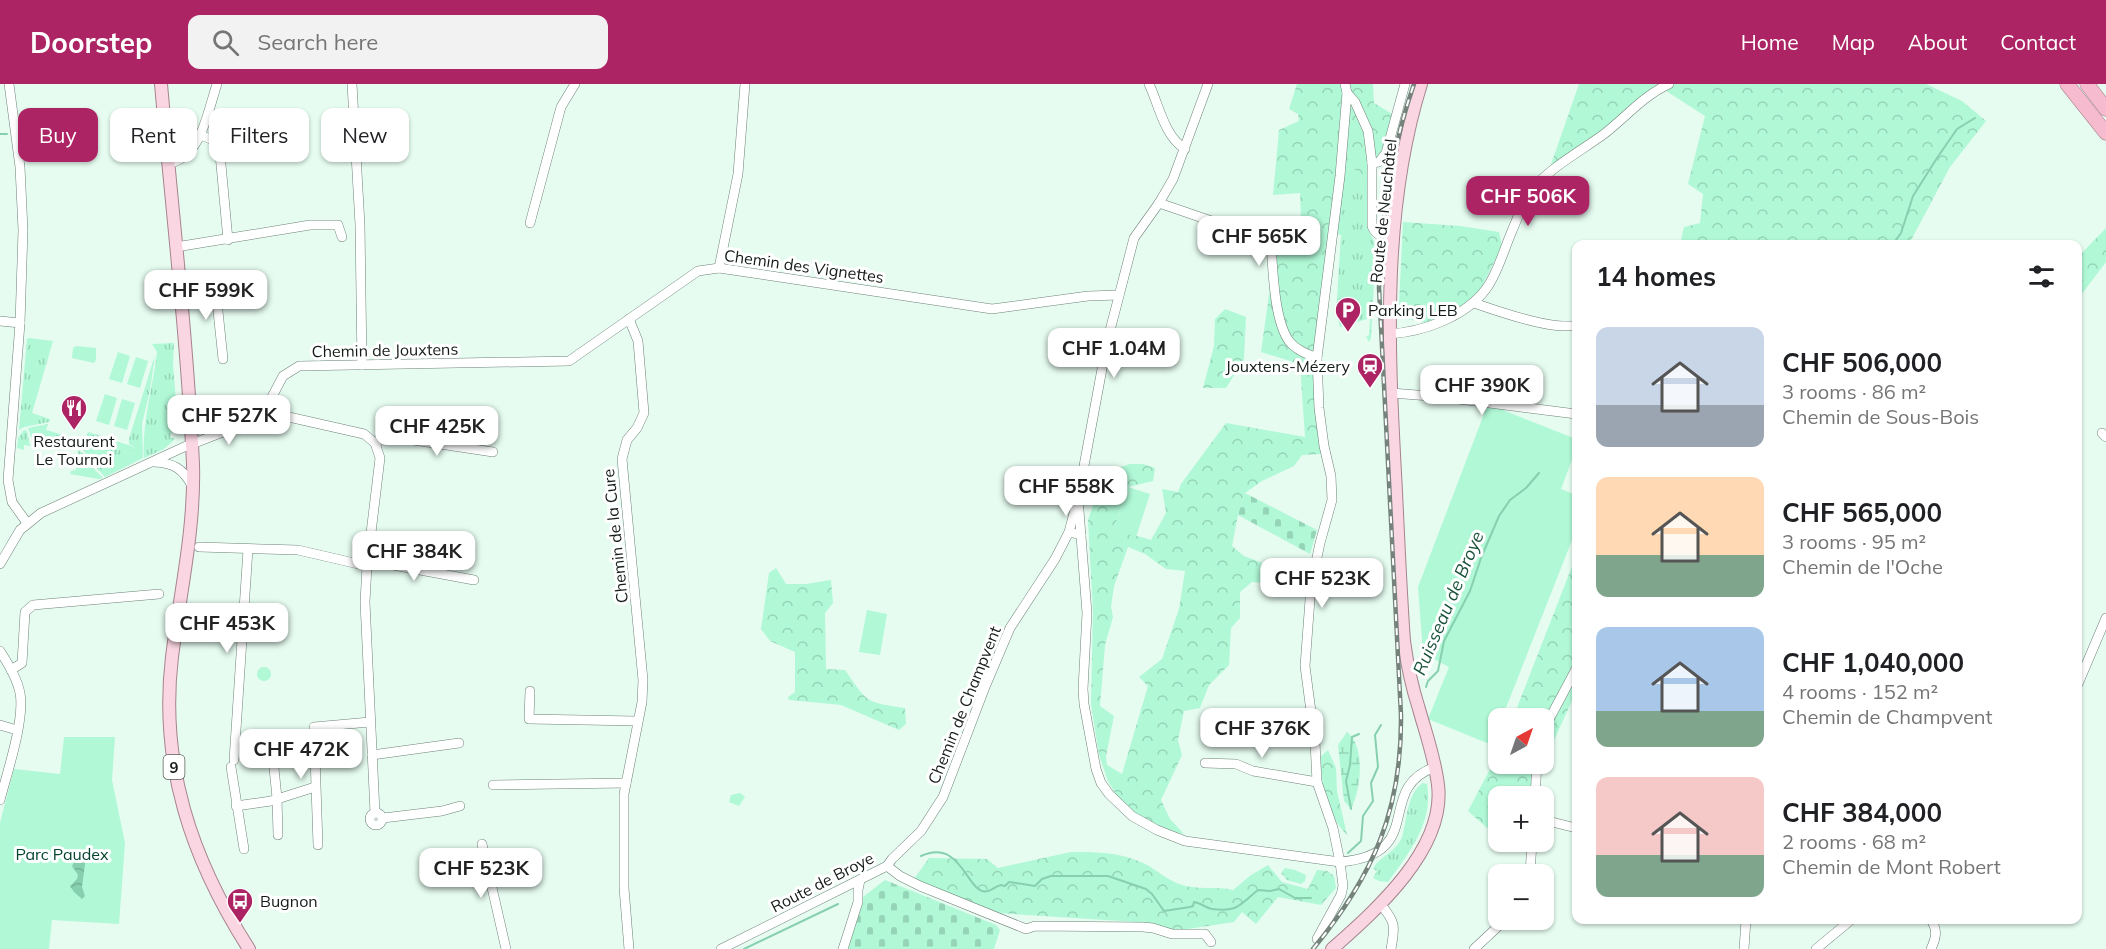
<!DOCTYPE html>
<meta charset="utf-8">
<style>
body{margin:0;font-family:Mulish,sans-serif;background:#f2f2f2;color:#202124;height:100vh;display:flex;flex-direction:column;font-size:22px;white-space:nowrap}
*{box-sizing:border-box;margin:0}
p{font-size:20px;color:#757577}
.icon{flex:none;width:33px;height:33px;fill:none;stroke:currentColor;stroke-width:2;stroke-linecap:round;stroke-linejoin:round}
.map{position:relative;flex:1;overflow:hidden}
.drawer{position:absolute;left:1572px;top:156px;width:510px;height:684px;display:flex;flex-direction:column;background:#fff;border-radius:12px;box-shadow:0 2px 4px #0004}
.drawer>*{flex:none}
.banner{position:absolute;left:18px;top:24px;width:570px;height:54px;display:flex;gap:12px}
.needle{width:39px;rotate:40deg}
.tools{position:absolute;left:1488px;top:624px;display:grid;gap:12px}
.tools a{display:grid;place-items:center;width:66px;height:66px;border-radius:12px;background:#fff;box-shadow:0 2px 4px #0004;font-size:30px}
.price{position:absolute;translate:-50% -51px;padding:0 14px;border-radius:12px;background:#fff;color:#222;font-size:20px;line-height:39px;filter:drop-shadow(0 2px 3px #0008)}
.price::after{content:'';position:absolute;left:50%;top:36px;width:18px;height:14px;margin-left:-9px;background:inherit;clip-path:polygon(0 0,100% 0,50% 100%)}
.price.active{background:#ad2465;color:#fff}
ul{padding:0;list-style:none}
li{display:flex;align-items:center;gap:18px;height:150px;padding:0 24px}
li span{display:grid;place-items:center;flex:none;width:168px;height:120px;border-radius:12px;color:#555}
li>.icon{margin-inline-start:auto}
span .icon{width:72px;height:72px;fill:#fffc;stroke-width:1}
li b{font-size:26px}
h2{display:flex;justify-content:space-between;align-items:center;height:72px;padding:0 24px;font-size:26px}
.chip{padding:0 21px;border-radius:12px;background:#fff;box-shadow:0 2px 4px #0004;font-size:21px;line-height:54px}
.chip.active{background:#ad2465;color:#fff}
header{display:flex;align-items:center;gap:36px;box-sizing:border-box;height:84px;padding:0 30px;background:#ad2465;color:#fff}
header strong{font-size:28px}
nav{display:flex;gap:33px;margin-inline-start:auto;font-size:21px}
.search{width:420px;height:54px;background:#f2f2f2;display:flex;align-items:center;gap:15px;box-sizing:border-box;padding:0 21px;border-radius:12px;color:#757577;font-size:22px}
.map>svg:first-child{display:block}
.grass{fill:url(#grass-tufts)}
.forest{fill:url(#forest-crowns);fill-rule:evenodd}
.wetland{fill:url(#wetland-marsh)}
.cemetery{fill:url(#cemetery-stones)}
.green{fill:#b0f8d6}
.water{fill:url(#water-waves)}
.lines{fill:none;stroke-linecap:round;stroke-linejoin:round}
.stream{stroke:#87d0af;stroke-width:2}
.minor-casing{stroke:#6f8279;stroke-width:10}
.major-casing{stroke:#a7838e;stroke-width:14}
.highway-casing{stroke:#a7838e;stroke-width:15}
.minor{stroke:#fff;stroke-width:9}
.major{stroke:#fad6e2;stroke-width:12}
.highway{stroke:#f6bbce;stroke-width:14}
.rail-casing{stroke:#75837c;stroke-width:4.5}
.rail{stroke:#fff;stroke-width:2;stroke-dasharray:7;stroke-linecap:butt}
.labels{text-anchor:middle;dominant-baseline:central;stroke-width:6;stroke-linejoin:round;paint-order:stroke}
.shield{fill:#fff;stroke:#5a5f5d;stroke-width:1.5}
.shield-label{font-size:15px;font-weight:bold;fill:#131b17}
.street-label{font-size:16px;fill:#131b17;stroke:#fff}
.poi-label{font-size:16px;fill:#131b17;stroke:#fff;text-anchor:start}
.park-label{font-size:16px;fill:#05452f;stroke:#fff}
.water-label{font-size:18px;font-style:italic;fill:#18523b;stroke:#fff}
</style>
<header>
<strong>Doorstep</strong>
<div class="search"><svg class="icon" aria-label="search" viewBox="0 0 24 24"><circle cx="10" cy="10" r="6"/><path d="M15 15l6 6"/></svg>Search here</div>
<nav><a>Home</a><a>Map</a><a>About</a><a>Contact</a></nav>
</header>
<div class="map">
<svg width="2106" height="865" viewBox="0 0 2106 865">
<defs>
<pattern id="grass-tufts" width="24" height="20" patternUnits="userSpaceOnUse" patternTransform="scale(1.5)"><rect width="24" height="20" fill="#b0f8d6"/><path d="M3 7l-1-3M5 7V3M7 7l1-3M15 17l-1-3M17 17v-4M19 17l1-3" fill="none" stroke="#96d4b7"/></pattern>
<pattern id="forest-crowns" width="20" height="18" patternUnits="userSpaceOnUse" patternTransform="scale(1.5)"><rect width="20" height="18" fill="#b0f8d6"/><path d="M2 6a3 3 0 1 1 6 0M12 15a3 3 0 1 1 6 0" fill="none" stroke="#96d4b7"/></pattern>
<pattern id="wetland-marsh" width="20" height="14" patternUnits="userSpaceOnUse" patternTransform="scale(1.5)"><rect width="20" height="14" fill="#b0f8d6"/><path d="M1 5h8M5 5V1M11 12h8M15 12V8" fill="none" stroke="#96d4b7"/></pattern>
<pattern id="cemetery-stones" width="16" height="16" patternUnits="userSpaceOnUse" patternTransform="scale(1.5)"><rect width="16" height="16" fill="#b0f8d6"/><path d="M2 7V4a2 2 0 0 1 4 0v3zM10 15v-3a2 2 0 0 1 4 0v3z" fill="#96d4b7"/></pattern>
<pattern id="water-waves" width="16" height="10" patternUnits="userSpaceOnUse" patternTransform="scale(1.5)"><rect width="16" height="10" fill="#87d0af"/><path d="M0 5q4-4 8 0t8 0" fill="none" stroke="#74b296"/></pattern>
</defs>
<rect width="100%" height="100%" fill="#e6fcf1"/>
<g class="grass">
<polygon points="1345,85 1360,87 1364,112 1368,113 1367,132 1369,147 1376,161 1371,254 1369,258 1366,253 1369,251 1370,234 1340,243 1336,230 1341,151 1338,150 1336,144"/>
<polygon points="29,254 53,257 32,329 50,335 49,338 24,343 19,346 27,255"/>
<path d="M174,259L173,280L178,345L173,344L170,353L175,355L164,365L144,374C142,337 153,304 157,268L152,260Z"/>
<polygon points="155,271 150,306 142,340 143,374 105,393 89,376 83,365 76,364 76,356 82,358 87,356 88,353 86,353 88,348 101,352 99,360 133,370 135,363 129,360 129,355"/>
<polygon points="48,340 46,346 74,354 72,363 33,359 28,344"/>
<polygon points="24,346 27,347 30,362 24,361 24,366 17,364 18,354"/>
<polygon points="78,366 84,370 87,378 103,394 99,395 70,390 71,387 76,386"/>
<path d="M1423,699L1427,700C1434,738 1409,769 1388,798L1379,797L1373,794L1377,787L1373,785C1379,772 1395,770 1402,753C1407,736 1407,709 1423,699Z"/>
</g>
<g class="forest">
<path d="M1297,0H1373L1374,19L1392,30L1387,62L1372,79L1368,113H1364L1360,87L1338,84L1313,276L1321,370L1302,371L1294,382L1262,397L1245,409L1238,431L1232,462L1244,472L1310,497L1309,502L1252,498L1240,508V534L1231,544L1229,581L1209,601L1200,624L1184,627L1178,656L1182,671L1161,716L1170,735L1184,750L1160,745L1134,731L1120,717L1108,697L1099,671L1091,620L1093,527L1088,436L1102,396L1113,386L1129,380H1143L1155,384L1153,397L1128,403L1114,445L1151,456L1166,429L1162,405L1178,408L1181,400L1226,339L1305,353L1300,280L1261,268L1275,168L1301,133L1300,109L1273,111L1279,46L1299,37L1298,30L1289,25ZM1128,463L1145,470L1166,485L1185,487L1179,525L1162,575L1139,593L1148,602L1122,690L1107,681L1106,672L1114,632L1100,622L1105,561L1113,533L1111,523L1114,502Z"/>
<polygon points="1579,0 1926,0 1962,17 1986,37 1950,83 1909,160 1680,160 1684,143 1700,139 1703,110 1688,100 1705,32 1660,3 1547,92"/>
<polygon points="1403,138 1460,142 1499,148 1502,162 1478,211 1458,227 1425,239 1403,234 1404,227 1399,222"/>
<polygon points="2106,144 2106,178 2078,215 2078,173"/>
<polygon points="1225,225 1246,233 1244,275 1226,304 1203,304 1214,262 1215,235"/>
<polygon points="1576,472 1576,608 1544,678 1544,634 1513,634"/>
<path d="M776,484L786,500H806L831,496L833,519L825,529L826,585L845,586C868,619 865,618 905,624L906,640L899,646L841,621L789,616L788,613L795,608V568L770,557L761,545L769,489Z"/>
<path d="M1328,666L1336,684L1337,707L1347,751C1326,729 1322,702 1320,673Z"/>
<polygon points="1498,670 1498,680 1543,680 1528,712 1498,712 1498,737 1487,744 1468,727"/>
<path d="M1071,768C1099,768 1123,768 1149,782C1160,789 1169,797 1182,801C1197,806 1216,802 1233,806L1251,791L1268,781L1282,798L1308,805L1317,786L1327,787L1334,792L1336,804L1321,821L1278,813L1256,840L1242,828L1234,838L1174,847L1152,839L998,829L914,795L929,774L987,775L998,784Z"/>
</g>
<g class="wetland">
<path d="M1347,648C1366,663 1361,705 1351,725L1344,717L1338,661Z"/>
<polygon points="1285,784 1295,786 1306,791 1305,797 1301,800 1287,796 1281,789"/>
</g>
<g class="cemetery">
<polygon points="1245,409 1317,446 1310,470 1238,431"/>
<polygon points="885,796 996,841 1000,846 994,865 848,865 863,813"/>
</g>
<g class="green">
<polygon points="76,262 96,264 96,276 94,279 72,274 73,264"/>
<polygon points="118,268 130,272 122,299 109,295"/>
<polygon points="136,273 148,277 140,304 127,300"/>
<polygon points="105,310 117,314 109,341 96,337"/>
<polygon points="122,315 135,319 127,346 114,342"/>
<polygon points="1487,322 1504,323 1505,327 1576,355 1576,365 1561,405 1576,411 1576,446 1502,634 1498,634 1498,644 1492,661 1428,635 1449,583 1423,569 1418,503"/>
<polygon points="102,353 135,363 133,370 100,360"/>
<polygon points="1128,403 1150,410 1136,453 1114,445"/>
<polygon points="867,526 887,530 880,571 859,568"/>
<circle cx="264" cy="590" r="7"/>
<polygon points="64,653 115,653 112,696 125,759 119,840 52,836 49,865 0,865 0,739 14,685 60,690"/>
<polygon points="740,709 745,713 739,722 729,718 731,711"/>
</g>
<polygon class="water" points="80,767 86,769 86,773 82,803 85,812 82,815 74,808 70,802 77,795 78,791 72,782"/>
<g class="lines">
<g class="stream">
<polyline points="0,50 7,50"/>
<polyline points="1893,160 1901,149 1913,112 1937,74 1957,45 1975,34"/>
<polyline points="1426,603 1428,597 1438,587 1444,557 1470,507 1481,474 1499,432 1510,416 1526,404 1539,389"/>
<polyline points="1351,725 1346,697 1350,681 1352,653 1359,650"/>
<polyline points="1348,769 1361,757 1363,732 1373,717 1371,699 1378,683 1375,651 1381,641"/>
<path d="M921,772C963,753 967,813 988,807C992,806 996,802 1001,801L1005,802L1009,798L1035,802L1042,795L1051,792H1108L1146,805L1152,810L1164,827L1190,823L1193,822L1194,818C1201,819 1206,824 1212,825C1239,828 1239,821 1258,806L1270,807L1279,805L1295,814H1311"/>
<polyline points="744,865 838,820"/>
</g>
<g class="minor-casing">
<g id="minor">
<polyline points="9,0 20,83 23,146 20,239 8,396 12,418 27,439"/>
<polyline points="352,0 360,141 362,281"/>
<path d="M1149,0C1159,21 1164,52 1185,65"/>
<polyline points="1345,0 1347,9 1355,18 1368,47 1372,79"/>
<path d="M199,51C212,54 216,57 220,70L228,156"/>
<path d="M169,80C174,78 181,76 186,71C203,57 210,21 217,0"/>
<path d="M1159,119L1267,156L1271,160C1273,186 1274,236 1289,257C1296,266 1307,270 1317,274"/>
<polyline points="530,139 561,23 575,0"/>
<path d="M1394,156C1384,154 1376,152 1372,142V79L1379,78L1386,69L1405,0"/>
<polyline points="176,163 310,141 338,141 342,153"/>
<polyline points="719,184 738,90 745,0"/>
<polyline points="180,209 216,208 223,275"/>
<path d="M1474,219C1498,227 1553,247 1576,241"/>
<polyline points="629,235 638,257 644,329 637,344 627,356 622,375 643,596 642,618 624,710 624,804 629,865"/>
<polyline points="0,237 20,239"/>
<path d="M1389,250C1423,248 1465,233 1486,205C1498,189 1504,165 1512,147C1518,133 1523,118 1532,106C1549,84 1581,67 1604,50C1626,33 1643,12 1669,0"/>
<polyline points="1391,309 1443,313 1576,330"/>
<polyline points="265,326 280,331 364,350 375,359 380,374 367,482 365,518 375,729"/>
<polyline points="2102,349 2106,353"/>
<polyline points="375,359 387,352 493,368"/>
<path d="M154,378C173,379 183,384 192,402"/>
<path d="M1078,414L1087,529L1083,605L1084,620L1096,685L1101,699L1109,710L1132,732L1157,746L1185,757L1340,778C1429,770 1373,705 1435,683"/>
<polyline points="1069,448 1078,414 1107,258 1134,154 1159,119 1173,95 1208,0"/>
<polyline points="199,463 298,466 367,482"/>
<polyline points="370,464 393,481 474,496"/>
<polyline points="0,480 20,446 41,429 184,363 254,336 265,326 283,292 299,282 569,277 698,187 719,184 992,225 1088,212 1119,211"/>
<path d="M0,567C8,580 17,594 20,609C25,636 7,689 0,716"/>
<polyline points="11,586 22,579 25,528 33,521 159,510"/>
<polyline points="2078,600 2106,534"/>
<polyline points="530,607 529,635 637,637"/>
<polyline points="0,641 17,646"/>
<polyline points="1544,645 1576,585"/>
<polyline points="372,671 459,659"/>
<polyline points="273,674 277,714 278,751"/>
<polyline points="234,676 248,465"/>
<polyline points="1205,679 1236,680 1253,687 1317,698"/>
<polyline points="231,683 244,765"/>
<polyline points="493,701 626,699"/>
<polyline points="1535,712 1537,680"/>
<polyline points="236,722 271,717 315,703"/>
<circle cx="376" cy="735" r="6"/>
<polyline points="383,734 442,727 460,722"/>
<polyline points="1544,736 1576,744"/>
<polyline points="482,760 506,865"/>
<polyline points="318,761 314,643 370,638"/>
<polyline points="887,782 900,792 920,802 1026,845 1035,842 1143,843 1153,844 1172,850 1205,850 1211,858"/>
<polyline points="1530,790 1532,758"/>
<path d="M1381,821C1396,838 1395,843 1391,865"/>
<polyline points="1317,855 1341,811 1343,802 1340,778 1333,744 1317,698 1315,658 1305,582 1311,502 1320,459 1332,416 1331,392 1324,362 1319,324 1317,274 1340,92 1347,9"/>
<polyline points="721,865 887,782 892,775 921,747 943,713 985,603 1010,544 1055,475 1069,448 1081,451"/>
<polyline points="843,865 858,818 858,806 860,796"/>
<polyline points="1474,865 1505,836"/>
<polyline points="1744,865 1746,836"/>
<polyline points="1816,865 1851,836"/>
<path d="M1931,865C1936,854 1938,846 1931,836"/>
</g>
</g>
<g class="major-casing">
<g id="major">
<path d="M161,0C172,126 187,253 193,380C195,445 180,509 172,573C159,681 192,776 249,865"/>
<path d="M1332,865C1375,827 1446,765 1438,701C1435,675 1426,650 1419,625C1412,603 1407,580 1404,557C1400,502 1398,445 1395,389C1388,260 1382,125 1421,0"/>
</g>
</g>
<g class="highway-casing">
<g id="highway">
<polyline points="2067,0 2106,49"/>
<polyline points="2087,0 2106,25"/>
</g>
</g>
<use href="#minor" class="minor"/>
<use href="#major" class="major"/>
<use href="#highway" class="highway"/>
<g class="rail-casing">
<path id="rail" d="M1313,865C1373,792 1402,727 1401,631L1379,204C1381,135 1391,66 1414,0"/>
</g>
<use href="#rail" class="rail"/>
</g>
<defs>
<g id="parking-pin" transform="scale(1.35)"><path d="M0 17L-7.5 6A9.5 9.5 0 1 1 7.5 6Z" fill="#ad2465" stroke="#fff"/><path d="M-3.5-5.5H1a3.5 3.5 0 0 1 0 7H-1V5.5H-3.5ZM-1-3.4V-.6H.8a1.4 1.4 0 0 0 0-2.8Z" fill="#fff"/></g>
<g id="station-pin" transform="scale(1.35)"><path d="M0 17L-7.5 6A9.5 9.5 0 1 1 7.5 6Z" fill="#ad2465" stroke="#fff"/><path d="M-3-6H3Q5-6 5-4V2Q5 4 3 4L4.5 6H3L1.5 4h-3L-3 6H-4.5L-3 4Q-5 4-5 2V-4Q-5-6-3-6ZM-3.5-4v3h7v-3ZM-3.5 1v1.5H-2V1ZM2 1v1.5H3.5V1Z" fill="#fff"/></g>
<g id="restaurant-pin" transform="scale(1.35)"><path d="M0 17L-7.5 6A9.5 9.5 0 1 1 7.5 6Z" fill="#ad2465" stroke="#fff"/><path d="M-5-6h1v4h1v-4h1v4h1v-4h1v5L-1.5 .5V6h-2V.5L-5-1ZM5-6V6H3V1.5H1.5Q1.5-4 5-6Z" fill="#fff"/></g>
<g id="bus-pin" transform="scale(1.35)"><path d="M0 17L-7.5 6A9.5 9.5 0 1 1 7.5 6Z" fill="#ad2465" stroke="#fff"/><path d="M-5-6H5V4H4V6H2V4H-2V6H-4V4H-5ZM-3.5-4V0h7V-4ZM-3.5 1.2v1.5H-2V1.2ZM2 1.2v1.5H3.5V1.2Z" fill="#fff"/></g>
</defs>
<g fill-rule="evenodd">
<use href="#parking-pin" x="1348" y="226"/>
<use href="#station-pin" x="1370" y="282"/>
<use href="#restaurant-pin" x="74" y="324"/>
<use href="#bus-pin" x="240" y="817"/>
</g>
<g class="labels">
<rect class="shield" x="163.5" y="671" width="21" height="24" rx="4.5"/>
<g class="shield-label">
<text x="174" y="683">9</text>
</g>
<g class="street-label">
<text transform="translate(1383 127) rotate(-84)">Route de Neuchâtel</text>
<text transform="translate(804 182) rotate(8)">Chemin des Vignettes</text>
<text transform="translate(385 266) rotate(-1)">Chemin de Jouxtens</text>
<text transform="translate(615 452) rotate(-96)">Chemin de la Cure</text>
<text transform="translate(964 621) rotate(-68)">Chemin de Champvent</text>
<text transform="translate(822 798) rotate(-27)">Route de Broye</text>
</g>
<g class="poi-label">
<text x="1368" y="226">Parking LEB</text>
<text x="1350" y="282" text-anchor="end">Jouxtens-Mézery</text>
<text x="74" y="357" text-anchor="middle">Restaurent<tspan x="74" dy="18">Le Tournoi</tspan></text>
<text x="260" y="817">Bugnon</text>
</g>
<g class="park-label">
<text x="62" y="770">Parc Paudex</text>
</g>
<g class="water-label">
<text transform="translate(1448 519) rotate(-67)">Ruisseau de Broye</text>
</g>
</g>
</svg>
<div class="tools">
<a><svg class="needle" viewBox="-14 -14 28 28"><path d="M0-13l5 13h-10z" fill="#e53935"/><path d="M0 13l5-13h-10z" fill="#757577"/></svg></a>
<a>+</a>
<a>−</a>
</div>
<b class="price active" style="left:1528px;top:143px">CHF 506K</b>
<b class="price" style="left:1259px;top:183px">CHF 565K</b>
<b class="price" style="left:206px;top:237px">CHF 599K</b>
<b class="price" style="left:1114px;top:295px">CHF 1.04M</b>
<b class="price" style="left:1482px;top:332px">CHF 390K</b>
<b class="price" style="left:229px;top:362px">CHF 527K</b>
<b class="price" style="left:437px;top:373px">CHF 425K</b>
<b class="price" style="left:1066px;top:433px">CHF 558K</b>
<b class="price" style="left:414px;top:498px">CHF 384K</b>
<b class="price" style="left:1322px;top:525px">CHF 523K</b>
<b class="price" style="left:227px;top:570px">CHF 453K</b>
<b class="price" style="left:1262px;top:675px">CHF 376K</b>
<b class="price" style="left:301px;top:696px">CHF 472K</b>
<b class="price" style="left:481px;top:815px">CHF 523K</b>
<div class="banner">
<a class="chip active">Buy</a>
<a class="chip">Rent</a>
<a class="chip">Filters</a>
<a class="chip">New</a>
</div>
<section class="drawer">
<h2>14 homes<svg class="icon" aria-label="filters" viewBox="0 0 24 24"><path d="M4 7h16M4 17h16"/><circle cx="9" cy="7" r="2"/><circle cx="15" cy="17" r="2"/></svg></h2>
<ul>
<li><span style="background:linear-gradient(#c9d6e8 65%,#9aa5b1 0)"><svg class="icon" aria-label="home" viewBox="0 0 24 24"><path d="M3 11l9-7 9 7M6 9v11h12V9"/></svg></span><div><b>CHF 506,000</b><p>3 rooms · 86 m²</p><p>Chemin de Sous-Bois</p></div></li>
<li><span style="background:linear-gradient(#ffd9b3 65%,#7fa58c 0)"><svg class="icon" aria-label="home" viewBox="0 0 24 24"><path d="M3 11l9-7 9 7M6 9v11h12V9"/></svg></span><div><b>CHF 565,000</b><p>3 rooms · 95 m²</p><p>Chemin de l'Oche</p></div></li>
<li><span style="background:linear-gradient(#a9c7e8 70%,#7fa58c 0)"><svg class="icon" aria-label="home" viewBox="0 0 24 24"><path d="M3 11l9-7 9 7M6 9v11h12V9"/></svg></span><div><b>CHF 1,040,000</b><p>4 rooms · 152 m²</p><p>Chemin de Champvent</p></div></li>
<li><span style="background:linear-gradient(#f6c9c9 65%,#7fa58c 0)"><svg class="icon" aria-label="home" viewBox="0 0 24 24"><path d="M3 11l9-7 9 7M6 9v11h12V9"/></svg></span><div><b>CHF 384,000</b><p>2 rooms · 68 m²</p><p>Chemin de Mont Robert</p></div></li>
</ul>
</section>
</div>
